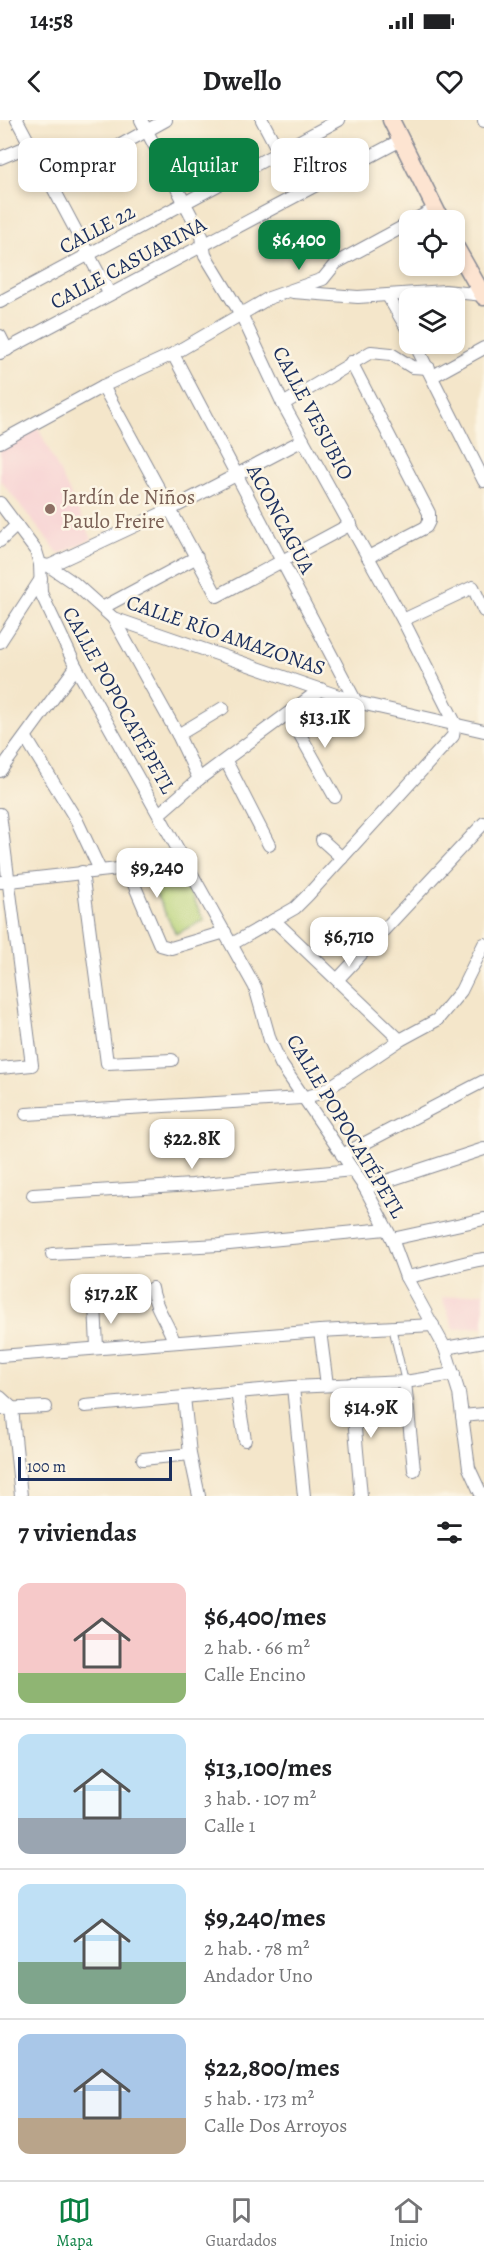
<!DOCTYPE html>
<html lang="es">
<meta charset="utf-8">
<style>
body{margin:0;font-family:Alegreya,serif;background:#f2f2f2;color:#202124;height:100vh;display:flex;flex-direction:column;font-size:22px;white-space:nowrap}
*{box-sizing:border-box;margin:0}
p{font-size:20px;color:#757577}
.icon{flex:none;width:33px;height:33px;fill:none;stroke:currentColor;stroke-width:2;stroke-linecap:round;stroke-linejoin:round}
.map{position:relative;height:1376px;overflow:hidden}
.drawer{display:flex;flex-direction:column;background:#fff;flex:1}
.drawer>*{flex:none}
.top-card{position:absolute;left:18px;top:18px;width:448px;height:54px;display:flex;gap:12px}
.buttons{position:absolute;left:399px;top:90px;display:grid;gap:12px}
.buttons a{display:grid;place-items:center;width:66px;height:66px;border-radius:12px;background:#fff;box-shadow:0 3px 9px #0003;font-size:30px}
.scale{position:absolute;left:18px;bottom:15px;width:154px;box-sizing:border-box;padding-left:6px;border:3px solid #1b2f5e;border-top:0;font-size:16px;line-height:21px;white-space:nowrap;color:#1b2f5e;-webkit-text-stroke:4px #fcf5e5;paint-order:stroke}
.price{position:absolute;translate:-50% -51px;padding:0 14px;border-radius:12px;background:#fff;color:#222;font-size:20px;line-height:39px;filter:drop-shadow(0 2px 3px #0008)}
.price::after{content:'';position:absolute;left:50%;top:36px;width:18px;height:14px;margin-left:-9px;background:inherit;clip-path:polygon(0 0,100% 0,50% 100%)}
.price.on{background:#0b8043;color:#fff}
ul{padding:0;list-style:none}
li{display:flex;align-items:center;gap:18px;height:150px;padding:0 18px}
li+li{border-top:2px solid #e0e0e0}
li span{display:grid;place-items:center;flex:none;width:168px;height:120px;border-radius:12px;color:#555}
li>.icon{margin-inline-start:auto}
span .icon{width:72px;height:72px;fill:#fffc;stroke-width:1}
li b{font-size:26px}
h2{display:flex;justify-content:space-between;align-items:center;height:72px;padding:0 18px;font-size:26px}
.pill{padding:0 21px;border-radius:12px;background:#fff;box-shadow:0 3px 9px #0003;font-size:21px;line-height:54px}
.pill.on{background:#0b8043;color:#fff}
.status{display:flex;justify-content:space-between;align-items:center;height:42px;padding:0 30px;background:#fff;direction:ltr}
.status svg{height:16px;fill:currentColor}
header{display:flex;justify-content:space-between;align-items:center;height:78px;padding:0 18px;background:#fff;font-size:27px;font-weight:600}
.tab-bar{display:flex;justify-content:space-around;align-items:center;height:84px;border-top:2px solid #e0e0e0;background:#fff;font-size:16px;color:#757577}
.tab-bar a{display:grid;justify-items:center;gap:3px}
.tab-bar .on{color:#0b8043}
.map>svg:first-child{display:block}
.built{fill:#f7cfd2}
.green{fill:#b8d379;stroke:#6a816c;stroke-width:1.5}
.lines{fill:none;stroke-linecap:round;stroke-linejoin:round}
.lane-casing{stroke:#888a94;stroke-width:8}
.street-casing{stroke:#888a94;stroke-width:14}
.secondary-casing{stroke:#888a94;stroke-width:19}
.lane{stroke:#fff;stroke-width:6}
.street{stroke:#fff;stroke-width:12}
.secondary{stroke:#fde4d1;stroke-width:16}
.education-dot{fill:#8d6e63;stroke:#fcf5e5;stroke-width:2}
.labels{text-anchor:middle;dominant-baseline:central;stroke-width:5;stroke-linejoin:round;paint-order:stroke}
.street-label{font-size:21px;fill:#1b2f5e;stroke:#fcf5e5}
.education-label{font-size:21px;fill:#785e54;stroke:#fcf5e5;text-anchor:start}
</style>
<div class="status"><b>14:58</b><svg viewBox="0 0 49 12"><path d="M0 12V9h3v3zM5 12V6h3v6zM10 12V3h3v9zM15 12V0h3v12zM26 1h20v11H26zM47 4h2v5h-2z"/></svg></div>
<header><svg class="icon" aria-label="back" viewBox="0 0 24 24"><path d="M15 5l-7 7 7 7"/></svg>Dwello<svg class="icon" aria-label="heart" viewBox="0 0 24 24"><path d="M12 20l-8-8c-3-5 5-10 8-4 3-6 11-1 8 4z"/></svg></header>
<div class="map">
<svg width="484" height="1376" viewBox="0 0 484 1376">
<rect width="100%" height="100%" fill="#fcf5e5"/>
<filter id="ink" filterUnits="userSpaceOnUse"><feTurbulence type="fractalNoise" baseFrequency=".0167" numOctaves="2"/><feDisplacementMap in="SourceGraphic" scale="12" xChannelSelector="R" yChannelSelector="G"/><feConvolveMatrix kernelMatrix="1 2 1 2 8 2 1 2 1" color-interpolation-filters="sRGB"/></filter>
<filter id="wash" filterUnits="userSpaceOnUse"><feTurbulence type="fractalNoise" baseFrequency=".008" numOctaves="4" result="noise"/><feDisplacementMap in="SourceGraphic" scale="24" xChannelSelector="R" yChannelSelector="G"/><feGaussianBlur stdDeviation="1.35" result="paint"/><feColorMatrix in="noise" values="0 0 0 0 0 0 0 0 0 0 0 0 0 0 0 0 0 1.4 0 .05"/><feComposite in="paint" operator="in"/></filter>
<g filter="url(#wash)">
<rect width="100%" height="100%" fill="#f4e6ca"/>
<g class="built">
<polygon points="38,307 92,419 59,434 0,360 0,327"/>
<polygon points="484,1172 484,1207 454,1209 442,1178"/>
</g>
<polygon class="green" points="180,753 204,800 176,814 152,767"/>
</g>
<g filter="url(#ink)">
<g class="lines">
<g class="lane-casing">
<polyline id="lane" points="392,1207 405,1262"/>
</g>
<g class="street-casing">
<g id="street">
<polyline points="17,0 109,173"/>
<polyline points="141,0 202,116 205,135 242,196 283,284 403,500 455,603 453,616 308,775 295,788 232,824"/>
<polyline points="262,0 300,72"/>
<polyline points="484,0 484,1"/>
<polyline points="0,38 31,25"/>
<polyline points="52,63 166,0"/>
<polyline points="414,100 435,89"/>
<polyline points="293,172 358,177 445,171 484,175"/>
<polyline points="388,176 410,214"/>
<polyline points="0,182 339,0"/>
<polyline points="0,216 7,230"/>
<polyline points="415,224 484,361"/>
<polyline points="0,233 401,20"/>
<polyline points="173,234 356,582"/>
<polyline points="351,242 429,393 429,401 426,407 368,437"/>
<polyline points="433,256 484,228"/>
<polyline points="103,266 217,476 351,404"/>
<polyline points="283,284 371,232 391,234 412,247 429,248"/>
<polyline points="0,322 103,266 173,234 269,178 323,159 336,143 410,103"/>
<polyline points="0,383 36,431 40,444 41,473 76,547 255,867 270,920 281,944 365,1068 392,1119 406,1157 445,1228 459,1273 469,1348 482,1376"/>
<polyline points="0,421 17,405"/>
<polyline points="40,444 49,446 74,463 113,498 356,582 484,611"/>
<polyline points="49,446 171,389 303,320"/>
<polyline points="102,488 197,437"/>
<polyline points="113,498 178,615 199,659"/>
<polyline points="403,500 473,467 484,491"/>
<polyline points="0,522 41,459"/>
<polyline points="289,595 335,677"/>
<polyline points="178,615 223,588"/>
<polyline points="26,618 77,701 100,750"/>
<polyline points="226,641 269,725"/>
<polyline points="0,651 76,547"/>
<polyline points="0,694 32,945 0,948"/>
<polyline points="159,694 199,659 321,569"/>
<polyline points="322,720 342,738"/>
<polyline points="82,752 107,943 172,940"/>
<polyline points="1,762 127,748 160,825 171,828 225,812"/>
<polyline points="274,800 400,920"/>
<polyline points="338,859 484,703"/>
<polyline points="26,994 301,978 321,973 400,920 437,900 461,871 484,824"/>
<polyline points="342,1035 484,961"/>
<polyline points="365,1068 484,1029"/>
<polyline points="33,1075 192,1065 353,1050"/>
<polyline points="392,1119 484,1099"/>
<polyline points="52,1134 219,1125 386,1109"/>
<path d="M406,1157C433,1153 457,1143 484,1139"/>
<path d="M152,1168C155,1189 168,1202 174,1222"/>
<polyline points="95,1184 97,1227"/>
<polyline points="320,1211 327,1265"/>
<polyline points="445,1228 484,1221"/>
<polyline points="0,1236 320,1211 433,1205"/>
<polyline points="405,1262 414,1350"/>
<polyline points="351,1264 361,1376"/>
<polyline points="293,1267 304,1376"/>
<polyline points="237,1272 245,1320"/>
<polyline points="0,1277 12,1288 21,1376"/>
<polyline points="184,1277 190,1334 199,1376"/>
<polyline points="85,1286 293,1267 405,1262 454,1254"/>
<polyline points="0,1289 46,1287"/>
<polyline points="462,1296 484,1294"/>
<polyline points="143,1339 190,1334"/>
</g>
</g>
<g class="secondary-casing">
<g id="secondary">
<polyline points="391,0 441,100"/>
<polyline points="454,124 484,177"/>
</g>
</g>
<use href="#lane" class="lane"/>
<use href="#street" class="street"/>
<use href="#secondary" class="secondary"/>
</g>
</g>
<circle class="education-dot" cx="50" cy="389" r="6"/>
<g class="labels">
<g class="street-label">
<text transform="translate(97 109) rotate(-28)">CALLE 22</text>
<text transform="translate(128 143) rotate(-28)">CALLE CASUARINA</text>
<text transform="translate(313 293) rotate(62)">CALLE VESUBIO</text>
<text transform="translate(281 399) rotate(62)">ACONCAGUA</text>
<text transform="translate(226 515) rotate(19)">CALLE RÍO AMAZONAS</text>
<text transform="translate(119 580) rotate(61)">CALLE POPOCATÉPETL</text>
<text transform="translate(346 1006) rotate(59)">CALLE POPOCATÉPETL</text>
</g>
<g class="education-label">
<text x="62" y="377">Jardín de Niños<tspan x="62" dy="24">Paulo Freire</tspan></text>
</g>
</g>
</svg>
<div class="buttons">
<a><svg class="icon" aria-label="locate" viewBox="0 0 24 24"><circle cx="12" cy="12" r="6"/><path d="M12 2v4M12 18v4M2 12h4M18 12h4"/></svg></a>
<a><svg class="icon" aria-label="layers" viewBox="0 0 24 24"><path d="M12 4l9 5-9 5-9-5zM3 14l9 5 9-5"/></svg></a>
</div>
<div class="scale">100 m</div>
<b class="price on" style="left:299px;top:151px">$6,400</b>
<b class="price" style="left:325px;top:629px">$13.1K</b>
<b class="price" style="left:157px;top:779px">$9,240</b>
<b class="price" style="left:349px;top:848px">$6,710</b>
<b class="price" style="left:192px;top:1050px">$22.8K</b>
<b class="price" style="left:111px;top:1205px">$17.2K</b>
<b class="price" style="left:371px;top:1319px">$14.9K</b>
<div class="top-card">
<a class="pill">Comprar</a>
<a class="pill on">Alquilar</a>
<a class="pill">Filtros</a>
</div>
</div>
<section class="drawer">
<h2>7 viviendas<svg class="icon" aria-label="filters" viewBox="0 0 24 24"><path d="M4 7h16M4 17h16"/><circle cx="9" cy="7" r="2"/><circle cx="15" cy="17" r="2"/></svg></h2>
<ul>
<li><span style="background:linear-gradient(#f6c9c9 75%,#8fb573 0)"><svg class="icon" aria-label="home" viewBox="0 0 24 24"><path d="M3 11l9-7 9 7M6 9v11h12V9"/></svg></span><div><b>$6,400/mes</b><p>2 hab. · 66 m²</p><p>Calle Encino</p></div></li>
<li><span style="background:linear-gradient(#bfe0f5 70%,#9aa5b1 0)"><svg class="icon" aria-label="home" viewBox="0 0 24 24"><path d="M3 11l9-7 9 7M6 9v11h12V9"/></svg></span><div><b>$13,100/mes</b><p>3 hab. · 107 m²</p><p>Calle 1</p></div></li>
<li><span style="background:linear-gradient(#bfe0f5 65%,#7fa58c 0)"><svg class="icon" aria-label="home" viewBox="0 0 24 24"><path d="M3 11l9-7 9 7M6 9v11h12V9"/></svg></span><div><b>$9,240/mes</b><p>2 hab. · 78 m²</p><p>Andador Uno</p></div></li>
<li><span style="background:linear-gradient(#a9c7e8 70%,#b9a48a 0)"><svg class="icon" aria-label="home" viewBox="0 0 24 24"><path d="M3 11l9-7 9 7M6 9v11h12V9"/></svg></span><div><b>$22,800/mes</b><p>5 hab. · 173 m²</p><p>Calle Dos Arroyos</p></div></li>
</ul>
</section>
<nav class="tab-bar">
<a class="on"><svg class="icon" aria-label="map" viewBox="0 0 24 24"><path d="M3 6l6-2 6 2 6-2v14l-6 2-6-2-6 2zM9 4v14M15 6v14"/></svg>Mapa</a>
<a><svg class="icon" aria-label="saved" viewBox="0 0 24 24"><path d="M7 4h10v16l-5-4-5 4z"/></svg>Guardados</a>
<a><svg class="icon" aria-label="home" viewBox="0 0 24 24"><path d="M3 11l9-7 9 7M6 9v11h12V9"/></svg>Inicio</a>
</nav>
